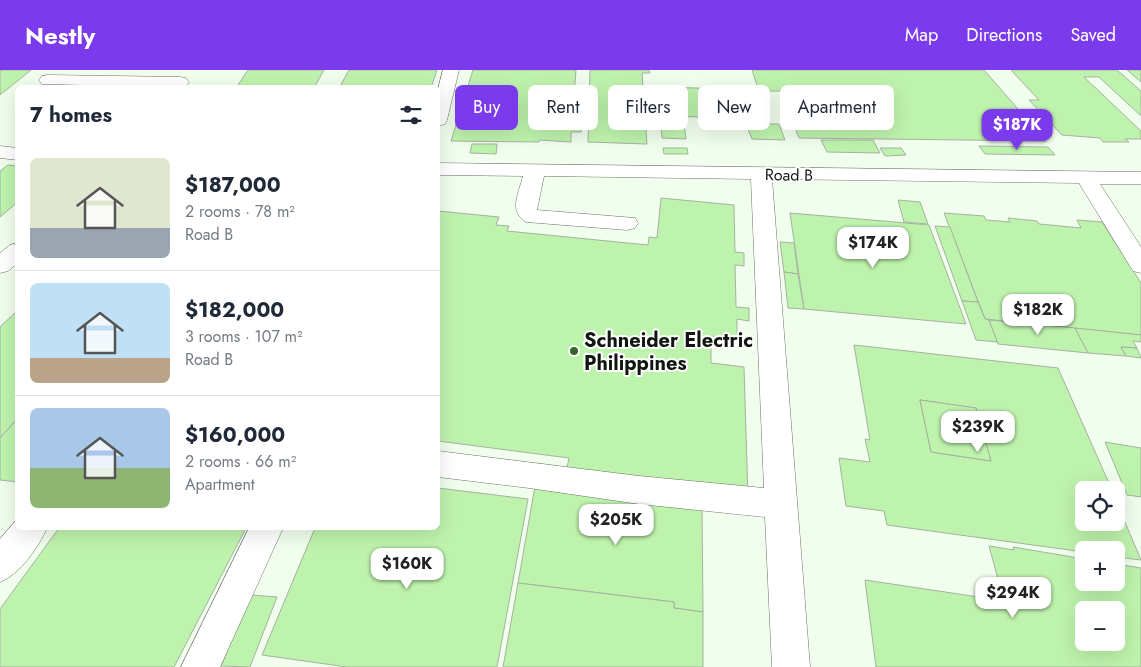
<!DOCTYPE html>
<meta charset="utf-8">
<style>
body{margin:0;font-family:Jost,sans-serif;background:#f6f6f7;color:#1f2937;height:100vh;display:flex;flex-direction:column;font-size:19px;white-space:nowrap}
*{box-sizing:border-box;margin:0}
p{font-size:16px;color:#747a83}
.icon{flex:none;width:28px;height:28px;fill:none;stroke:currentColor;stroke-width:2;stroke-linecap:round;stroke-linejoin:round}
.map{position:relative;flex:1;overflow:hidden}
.panel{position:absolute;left:15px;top:15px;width:425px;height:445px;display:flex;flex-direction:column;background:#fff;border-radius:8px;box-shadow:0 5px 20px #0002}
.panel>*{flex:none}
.top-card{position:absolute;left:455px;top:15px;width:475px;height:45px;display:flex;gap:10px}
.controls{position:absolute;left:1075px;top:411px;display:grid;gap:10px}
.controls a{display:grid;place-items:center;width:50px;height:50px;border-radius:8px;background:#fff;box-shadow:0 5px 20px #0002;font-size:25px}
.price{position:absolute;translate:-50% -42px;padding:0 11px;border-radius:10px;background:#fff;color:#222;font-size:16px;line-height:32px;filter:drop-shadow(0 1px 2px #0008)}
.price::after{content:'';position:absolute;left:50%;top:30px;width:15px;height:11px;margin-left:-8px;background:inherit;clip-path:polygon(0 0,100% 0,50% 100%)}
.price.selected{background:#7c3aed;color:#fff}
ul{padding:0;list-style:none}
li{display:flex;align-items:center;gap:15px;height:125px;padding:0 15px}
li+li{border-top:1px solid #e0e1e3}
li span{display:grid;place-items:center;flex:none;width:140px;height:100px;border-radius:8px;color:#555}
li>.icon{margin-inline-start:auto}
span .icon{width:60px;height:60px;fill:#fffc;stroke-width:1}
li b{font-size:21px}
h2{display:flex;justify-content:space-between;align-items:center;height:60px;padding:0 15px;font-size:21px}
.tag{padding:0 18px;border-radius:8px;background:#fff;box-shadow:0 5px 20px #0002;font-size:18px;line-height:45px}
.tag.selected{background:#7c3aed;color:#fff}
header{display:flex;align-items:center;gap:30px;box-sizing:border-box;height:70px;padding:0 25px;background:#7c3aed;color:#fff}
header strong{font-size:24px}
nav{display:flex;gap:28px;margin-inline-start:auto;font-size:18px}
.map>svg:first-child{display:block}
.building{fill:#bef3ad;stroke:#a5b2a1;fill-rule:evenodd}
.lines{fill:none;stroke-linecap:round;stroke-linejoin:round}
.minor-casing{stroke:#687364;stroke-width:1}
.minor{fill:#fff;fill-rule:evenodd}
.poi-dot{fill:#366525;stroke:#fff;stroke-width:2}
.labels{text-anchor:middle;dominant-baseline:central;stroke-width:4;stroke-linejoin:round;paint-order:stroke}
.far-street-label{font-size:16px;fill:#111610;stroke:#fff}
.poi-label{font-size:20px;font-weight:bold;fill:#111610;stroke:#fff;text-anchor:start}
</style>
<header>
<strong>Nestly</strong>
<nav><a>Map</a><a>Directions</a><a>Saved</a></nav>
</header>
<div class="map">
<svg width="1141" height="597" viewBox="0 0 1141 597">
<rect width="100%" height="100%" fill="#f1feed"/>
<g class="building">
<polygon points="0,0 31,0 0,25"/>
<polygon points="248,0 324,0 314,18 236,18"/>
<polygon points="349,0 437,0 431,18 339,18"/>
<polygon points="473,0 576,0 574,25 583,25 581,62 571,62 571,72 539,70 539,72 451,71"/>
<polygon points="590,0 649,0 650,3 642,3 647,74 588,72"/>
<polygon points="752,0 984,0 1046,71 799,68 784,31 793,31 788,21 759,21"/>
<polygon points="1011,0 1117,0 1141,21 1141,46 1099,7 1084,7 1141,61 1141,69 1125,69 1129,72 1103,72 1100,68 1062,65 1029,30 1039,30"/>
<polygon points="1127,0 1141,0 1141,12"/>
<polygon points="643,17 662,17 666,46 645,46"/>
<polygon points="662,17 729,19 737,48 666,46"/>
<polygon points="660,46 683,47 686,69 662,68"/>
<polygon points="746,54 779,54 785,70 752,69"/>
<polygon points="821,70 873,70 880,83 827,82"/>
<polygon points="472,74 497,74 496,84 470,83"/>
<polygon points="979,76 1048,77 1055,85 985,84"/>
<polygon points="663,78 687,78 688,84 664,84"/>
<polygon points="880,78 901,78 906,85 885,86"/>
<polygon points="8,95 18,96 18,132 0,147 0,101"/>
<polygon points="661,128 734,135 735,182 744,183 744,196 735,195 736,237 749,238 749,251 737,249 737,269 711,266 711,293 744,297 748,428 566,403 569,388 438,371 438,141 499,147 496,155 509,156 507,161 648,175 649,167 657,168"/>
<polygon points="898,130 920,132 928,154 904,152"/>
<polygon points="790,143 929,155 966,254 804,239"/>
<polygon points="944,143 984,146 986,150 1010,152 1008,148 1037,151 1039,154 1081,158 1077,150 1102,152 1141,213 1141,265 985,249"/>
<polygon points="935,156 950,157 978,232 962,231"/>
<polygon points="780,172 794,173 798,204 784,202"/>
<polygon points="784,202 798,204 804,239 788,238"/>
<polygon points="962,231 978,232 985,249 989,250 998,272 976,270"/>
<polygon points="18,240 18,348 0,368 0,257"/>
<polygon points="989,250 1075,258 1088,283 998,274"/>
<polygon points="1075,258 1141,265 1141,272 1133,271 1137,278 1121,277 1126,286 1088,283"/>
<path d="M854,275L1058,298L1112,420H1084V452H1116V431L1141,490L1116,487V480H1084V482L887,455L884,441L846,436L839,388L870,392L865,369L870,370ZM920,330L976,338L991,391L931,382Z"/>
<polygon points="1121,277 1137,278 1141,288 1126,286"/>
<polygon points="920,330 976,338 991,391 931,382"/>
<polygon points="18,348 18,412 0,410 0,368"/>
<polygon points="1105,372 1141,378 1141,427 1127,425"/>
<polygon points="535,416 702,434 703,542 674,538 674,532 518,513"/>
<polygon points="438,418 528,429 497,597 347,597 262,585 315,458 438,458"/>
<polygon points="59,458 246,458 174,597 0,597 0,539"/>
<path d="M989,476L1014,480L1013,477L1084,489V512H1116V494L1141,498V597H876L865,510L1012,532L1008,517L1000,516ZM1084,540H1116V572H1084Z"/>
<polygon points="518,513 674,532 674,538 703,542 703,597 503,597"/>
<polygon points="251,525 277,527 250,597 221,596"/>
</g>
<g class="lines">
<g class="minor-casing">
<g id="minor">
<polygon points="443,0 459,0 447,50 445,54 438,56 438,19"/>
<polygon points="48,5 180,7 186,8 189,12 186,16 180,17 102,15 100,18 82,18 83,15 42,14 39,10 42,6"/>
<polygon points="0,76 18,78 18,90 0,88"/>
<path d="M438,93L1141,102V114H1100L1141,177V203L1133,201L1079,113L772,109L810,597H772L765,447L639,434L529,418L438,407V381L639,406L764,418L751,109L544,106L537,140L635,148L638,153L635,158L627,160L526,152C508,141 519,123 523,106L438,105Z"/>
<polygon points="18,173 18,193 8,201 0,203 0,183 10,175"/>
<path d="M18,448V458H47C38,478 20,504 0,512V469Z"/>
<polygon points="249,458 283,458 220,597 181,597"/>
</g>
</g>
<use href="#minor" class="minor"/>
</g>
<circle class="poi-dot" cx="574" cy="281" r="5"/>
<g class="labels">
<g class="far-street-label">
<text transform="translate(789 105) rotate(1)">Road B</text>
</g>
<g class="poi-label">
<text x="584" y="270">Schneider Electric<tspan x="584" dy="23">Philippines</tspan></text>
</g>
</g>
</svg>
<div class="controls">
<a><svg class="icon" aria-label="locate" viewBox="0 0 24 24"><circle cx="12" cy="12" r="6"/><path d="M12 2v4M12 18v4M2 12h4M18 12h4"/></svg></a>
<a>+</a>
<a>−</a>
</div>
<b class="price selected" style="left:1017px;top:81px">$187K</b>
<b class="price" style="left:873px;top:199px">$174K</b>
<b class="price" style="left:1038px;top:266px">$182K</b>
<b class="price" style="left:978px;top:383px">$239K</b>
<b class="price" style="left:616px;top:476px">$205K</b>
<b class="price" style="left:407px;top:520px">$160K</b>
<b class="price" style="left:1013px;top:549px">$294K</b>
<div class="top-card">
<a class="tag selected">Buy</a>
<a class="tag">Rent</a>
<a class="tag">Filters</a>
<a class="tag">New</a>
<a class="tag">Apartment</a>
</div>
<section class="panel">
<h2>7 homes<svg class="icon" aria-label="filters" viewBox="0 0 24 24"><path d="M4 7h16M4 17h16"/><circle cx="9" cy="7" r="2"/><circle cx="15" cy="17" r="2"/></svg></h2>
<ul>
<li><span style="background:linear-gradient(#dfe7d0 70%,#9aa5b1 0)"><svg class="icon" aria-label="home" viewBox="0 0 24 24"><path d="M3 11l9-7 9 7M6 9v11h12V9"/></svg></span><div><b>$187,000</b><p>2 rooms · 78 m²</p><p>Road B</p></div></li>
<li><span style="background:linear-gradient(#bfe0f5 75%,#b9a48a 0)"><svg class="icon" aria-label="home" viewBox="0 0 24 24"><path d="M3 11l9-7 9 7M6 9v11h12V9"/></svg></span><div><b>$182,000</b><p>3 rooms · 107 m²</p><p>Road B</p></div></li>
<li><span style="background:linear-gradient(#a9c7e8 60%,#8fb573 0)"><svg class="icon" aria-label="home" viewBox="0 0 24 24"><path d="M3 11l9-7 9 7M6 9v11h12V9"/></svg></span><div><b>$160,000</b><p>2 rooms · 66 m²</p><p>Apartment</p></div></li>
</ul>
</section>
</div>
